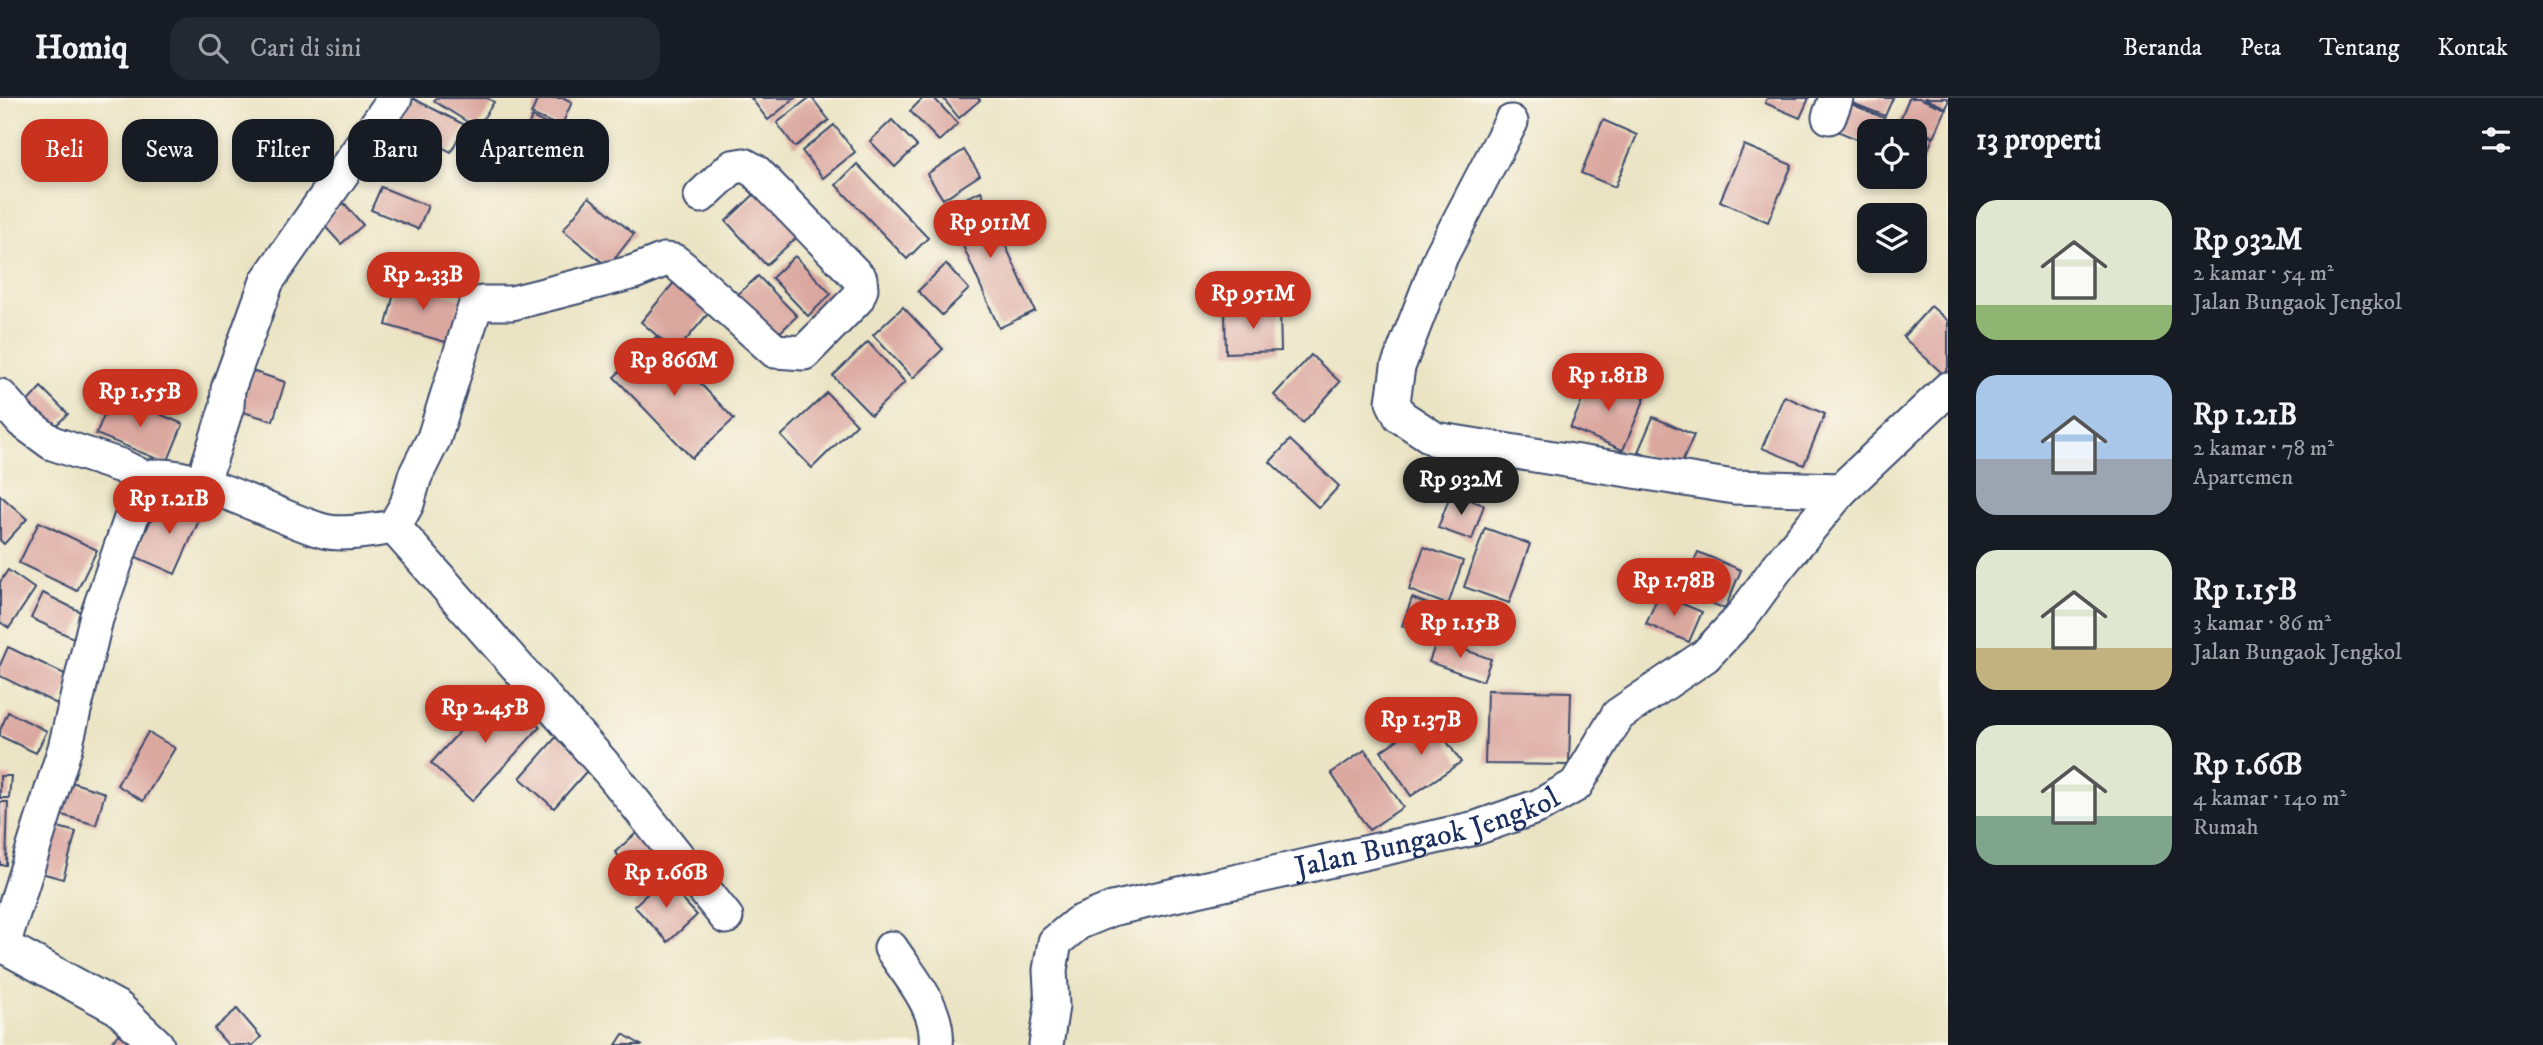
<!DOCTYPE html>
<html lang="id">
<meta charset="utf-8">
<style>
body{margin:0;font-family:"IM FELL DW Pica",serif;background:#242831;color:#f1f3f6;height:100vh;display:flex;flex-direction:column;font-size:26px;white-space:nowrap}
*{box-sizing:border-box;margin:0}
p{font-size:23px;color:#9ea1a6}
.icon{flex:none;width:38px;height:38px;fill:none;stroke:currentColor;stroke-width:2;stroke-linecap:round;stroke-linejoin:round}
.map{position:relative;flex:1;overflow:hidden}
.panel{display:flex;flex-direction:column;background:#171b24;width:595px}
.panel>*{flex:none}
.hud{position:absolute;left:21px;top:21px;width:665px;height:63px;display:flex;gap:14px}
.tools{position:absolute;left:1857px;top:21px;display:grid;gap:14px}
.tools a{display:grid;place-items:center;width:70px;height:70px;border-radius:14px;background:#171b24;box-shadow:0 4px 10px #0003;font-size:35px}
.price{position:absolute;translate:-50% -60px;padding:0 16px;border-radius:24px;background:#c8321e;color:#fff;font-size:23px;line-height:46px;filter:drop-shadow(0 2px 4px #0008)}
.price::after{content:'';position:absolute;left:50%;top:42px;width:21px;height:16px;margin-left:-10px;background:inherit;clip-path:polygon(0 0,100% 0,50% 100%)}
.price.on{background:#222;color:#fff}
ul{padding:0;list-style:none}
li{display:flex;align-items:center;gap:21px;height:175px;padding:0 28px}
li span{display:grid;place-items:center;flex:none;width:196px;height:140px;border-radius:21px;color:#555}
li>.icon{margin-inline-start:auto}
span .icon{width:84px;height:84px;fill:#fffc;stroke-width:1}
li b{font-size:30px}
h2{display:flex;justify-content:space-between;align-items:center;height:84px;padding:0 28px;font-size:30px}
.tag{padding:0 24px;border-radius:21px;background:#171b24;box-shadow:0 4px 10px #0003;font-size:24px;line-height:63px}
.tag.on{background:#c8321e;color:#fff}
header{display:flex;align-items:center;gap:42px;box-sizing:border-box;height:98px;padding:0 35px;background:#171b24;border-bottom:2px solid #363941}
header strong{font-size:33px}
nav{display:flex;gap:38px;margin-inline-start:auto;font-size:24px}
.search{width:490px;height:63px;background:#242831;display:flex;align-items:center;gap:18px;box-sizing:border-box;padding:0 24px;border-radius:21px;color:#9ea1a6;font-size:26px}
main{display:flex;flex:1;min-height:0}
.map>svg:first-child{display:block}
.building{fill:#dba8a0}
.lines{fill:none;stroke-linecap:round;stroke-linejoin:round}
.street-casing{stroke:#3a4a6d;stroke-width:37}
.street{stroke:#fff;stroke-width:33}
.labels{text-anchor:middle;dominant-baseline:central;stroke-width:5;stroke-linejoin:round;paint-order:stroke}
.street-label{font-size:30px;fill:#1b2f5e;stroke:#fbf7ec}
</style>
<header>
<strong>Homiq</strong>
<div class="search"><svg class="icon" aria-label="search" viewBox="0 0 24 24"><circle cx="10" cy="10" r="6"/><path d="M15 15l6 6"/></svg>Cari di sini</div>
<nav><a>Beranda</a><a>Peta</a><a>Tentang</a><a>Kontak</a></nav>
</header>
<main>
<div class="map">
<svg width="1948" height="947" viewBox="0 0 1948 947">
<rect width="100%" height="100%" fill="#fbf7ec"/>
<filter id="ink" filterUnits="userSpaceOnUse"><feTurbulence type="fractalNoise" baseFrequency=".0143" numOctaves="2"/><feDisplacementMap in="SourceGraphic" scale="14" xChannelSelector="R" yChannelSelector="G"/><feConvolveMatrix kernelMatrix="1 2 1 2 8 2 1 2 1" color-interpolation-filters="sRGB"/></filter>
<filter id="wash" filterUnits="userSpaceOnUse"><feTurbulence type="fractalNoise" baseFrequency=".00686" numOctaves="4" result="noise"/><feDisplacementMap in="SourceGraphic" scale="28" xChannelSelector="R" yChannelSelector="G"/><feGaussianBlur stdDeviation="1.57" result="paint"/><feColorMatrix in="noise" values="0 0 0 0 0 0 0 0 0 0 0 0 0 0 0 0 0 1.4 0 .05"/><feComposite in="paint" operator="in"/></filter>
<g filter="url(#wash)">
<rect width="100%" height="100%" fill="#ebe4c4"/>
<g id="blocks">
<g class="building">
<polygon points="412,0 465,27 451,54 398,27"/>
<polygon points="436,0 487,0 494,4 477,30 434,3"/>
<polygon points="538,0 564,0 572,4 561,29 531,16"/>
<polygon points="751,0 795,0 768,22"/>
<polygon points="809,0 812,0 829,22 795,49 777,25"/>
<polygon points="923,0 934,0 958,26 939,43 910,13"/>
<polygon points="943,0 978,0 980,2 959,20"/>
<polygon points="1767,0 1809,0 1800,20 1765,5"/>
<polygon points="1851,0 1893,0 1885,18 1850,4"/>
<polygon points="1909,0 1919,0 1946,11 1934,39 1899,24"/>
<polygon points="1924,0 1948,0 1948,6 1946,10"/>
<polygon points="1849,5 1884,20 1879,33 1869,33 1869,46 1837,33"/>
<polygon points="532,19 548,27 540,42 525,35"/>
<polygon points="892,22 917,48 895,69 870,43"/>
<polygon points="1603,22 1637,37 1615,89 1581,75"/>
<polygon points="1898,25 1933,40 1921,68 1914,65 1914,33 1895,33"/>
<polygon points="834,27 855,54 823,80 802,53"/>
<polygon points="1744,47 1792,67 1768,124 1720,103"/>
<polygon points="964,52 980,77 943,101 927,76"/>
<polygon points="857,66 928,140 907,161 836,87"/>
<polygon points="381,89 428,108 418,131 371,112"/>
<polygon points="761,90 802,135 766,167 726,123"/>
<polygon points="981,93 1035,213 999,230 946,109"/>
<polygon points="589,99 634,136 608,169 563,132"/>
<polygon points="344,105 363,127 341,146 322,125"/>
<polygon points="795,158 831,196 808,218 772,180"/>
<polygon points="946,166 969,191 942,217 918,193"/>
<polygon points="758,178 797,218 772,242 733,201"/>
<polygon points="676,182 711,212 676,254 641,224"/>
<polygon points="397,184 461,201 449,245 386,227"/>
<polygon points="1931,208 1948,223 1948,270 1943,276 1903,239"/>
<polygon points="903,209 943,251 913,280 873,237"/>
<polygon points="1280,211 1281,253 1226,255 1225,213"/>
<polygon points="656,239 734,321 692,360 614,279"/>
<polygon points="868,244 905,284 871,317 833,278"/>
<polygon points="1311,257 1340,284 1303,325 1274,297"/>
<polygon points="252,273 285,284 273,323 240,313"/>
<polygon points="1593,278 1645,300 1623,352 1570,330"/>
<polygon points="41,289 68,316 49,334 23,309"/>
<polygon points="827,295 857,326 812,370 781,338"/>
<polygon points="113,296 183,326 167,365 96,336"/>
<polygon points="1784,298 1825,316 1804,367 1762,350"/>
<polygon points="1653,319 1694,337 1679,371 1638,354"/>
<polygon points="1290,342 1339,388 1319,410 1270,364"/>
<polygon points="1451,395 1484,407 1472,442 1438,430"/>
<polygon points="0,397 27,421 4,446 0,442"/>
<polygon points="186,401 205,409 175,476 134,458 158,407 179,417"/>
<polygon points="39,424 97,452 77,493 19,465"/>
<polygon points="1485,430 1530,446 1509,505 1464,489"/>
<polygon points="1424,449 1463,463 1448,507 1409,492"/>
<polygon points="1698,454 1741,472 1725,511 1681,492"/>
<polygon points="8,472 35,491 9,530 0,524 0,484"/>
<polygon points="43,495 85,516 73,540 31,520"/>
<polygon points="1659,496 1702,514 1689,544 1646,526"/>
<polygon points="1412,500 1438,510 1428,537 1402,528"/>
<polygon points="1437,542 1491,561 1483,583 1429,564"/>
<polygon points="8,549 73,580 59,607 0,578 0,567"/>
<polygon points="498,591 540,629 472,703 431,665"/>
<polygon points="1487,592 1571,594 1569,667 1485,666"/>
<polygon points="8,614 47,633 36,655 0,638 0,632"/>
<polygon points="1430,619 1461,664 1411,698 1381,653"/>
<polygon points="148,634 175,650 143,703 117,687"/>
<polygon points="558,637 592,667 554,710 520,680"/>
<polygon points="1365,652 1403,709 1369,732 1331,675"/>
<polygon points="0,678 11,678 9,700 0,700"/>
<polygon points="62,681 105,695 96,727 52,714"/>
<polygon points="0,704 8,704 6,767 0,767"/>
<polygon points="47,726 76,734 63,781 34,773"/>
<polygon points="641,731 668,763 643,785 615,754"/>
<polygon points="663,781 697,817 668,844 634,808"/>
<polygon points="237,911 261,939 253,947 228,947 214,931"/>
<polygon points="119,936 132,947 109,947"/>
<polygon points="623,936 641,947 616,947"/>
</g>
</g>
</g>
<g filter="url(#ink)">
<use href="#blocks" fill-opacity="0" stroke="#3a4a6d" stroke-width="2"/>
<g class="lines">
<g class="street-casing">
<g id="street">
<polyline points="1829,19 1836,0"/>
<polyline points="1511,24 1441,158 1398,269 1393,304 1400,318 1435,341 1734,389 1841,392"/>
<polyline points="0,298 22,323 52,345 121,368 145,380"/>
<polyline points="202,387 227,308 228,291 267,183 395,0"/>
<polyline points="394,429 611,675 726,819"/>
<polyline points="0,846 118,910 157,947"/>
<path d="M3,847L65,650L96,521L145,380C187,367 278,421 324,433C342,438 375,432 394,429L407,406L415,378L434,340L475,209L482,205H512L544,197L634,174L664,162L674,163L684,171L775,253L804,255L857,201L861,191L860,181L755,73L744,67L732,69L701,98"/>
<path d="M891,850C910,879 940,911 936,947"/>
<path id="s1" d="M1046,947L1052,908L1050,872L1055,844L1078,825L1112,811L1476,730L1539,708L1576,687L1618,617L1705,558L1740,521L1777,470L1841,392L1948,291"/>
</g>
</g>
<use href="#street" class="street"/>
</g>
</g>
<g class="labels">
<g class="street-label">
<text stroke="none"><textPath href="#s1" startOffset="495">Jalan Bungaok Jengkol</textPath></text>
</g>
</g>
</svg>
<div class="tools">
<a><svg class="icon" aria-label="locate" viewBox="0 0 24 24"><circle cx="12" cy="12" r="6"/><path d="M12 2v4M12 18v4M2 12h4M18 12h4"/></svg></a>
<a><svg class="icon" aria-label="layers" viewBox="0 0 24 24"><path d="M12 4l9 5-9 5-9-5zM3 14l9 5 9-5"/></svg></a>
</div>
<b class="price" style="left:990px;top:162px">Rp 911M</b>
<b class="price" style="left:423px;top:214px">Rp 2.33B</b>
<b class="price" style="left:1253px;top:233px">Rp 951M</b>
<b class="price" style="left:674px;top:300px">Rp 866M</b>
<b class="price" style="left:1608px;top:315px">Rp 1.81B</b>
<b class="price" style="left:140px;top:331px">Rp 1.55B</b>
<b class="price on" style="left:1461px;top:419px">Rp 932M</b>
<b class="price" style="left:169px;top:438px">Rp 1.21B</b>
<b class="price" style="left:1674px;top:520px">Rp 1.78B</b>
<b class="price" style="left:1460px;top:562px">Rp 1.15B</b>
<b class="price" style="left:485px;top:647px">Rp 2.45B</b>
<b class="price" style="left:1421px;top:659px">Rp 1.37B</b>
<b class="price" style="left:666px;top:812px">Rp 1.66B</b>
<div class="hud">
<a class="tag on">Beli</a>
<a class="tag">Sewa</a>
<a class="tag">Filter</a>
<a class="tag">Baru</a>
<a class="tag">Apartemen</a>
</div>
</div>
<section class="panel">
<h2>13 properti<svg class="icon" aria-label="filters" viewBox="0 0 24 24"><path d="M4 7h16M4 17h16"/><circle cx="9" cy="7" r="2"/><circle cx="15" cy="17" r="2"/></svg></h2>
<ul>
<li><span style="background:linear-gradient(#dfe7d0 75%,#8fb573 0)"><svg class="icon" aria-label="home" viewBox="0 0 24 24"><path d="M3 11l9-7 9 7M6 9v11h12V9"/></svg></span><div><b>Rp 932M</b><p>2 kamar · 54 m²</p><p>Jalan Bungaok Jengkol</p></div></li>
<li><span style="background:linear-gradient(#a9c7e8 60%,#9aa5b1 0)"><svg class="icon" aria-label="home" viewBox="0 0 24 24"><path d="M3 11l9-7 9 7M6 9v11h12V9"/></svg></span><div><b>Rp 1.21B</b><p>2 kamar · 78 m²</p><p>Apartemen</p></div></li>
<li><span style="background:linear-gradient(#dfe7d0 70%,#c2b280 0)"><svg class="icon" aria-label="home" viewBox="0 0 24 24"><path d="M3 11l9-7 9 7M6 9v11h12V9"/></svg></span><div><b>Rp 1.15B</b><p>3 kamar · 86 m²</p><p>Jalan Bungaok Jengkol</p></div></li>
<li><span style="background:linear-gradient(#dfe7d0 65%,#7fa58c 0)"><svg class="icon" aria-label="home" viewBox="0 0 24 24"><path d="M3 11l9-7 9 7M6 9v11h12V9"/></svg></span><div><b>Rp 1.66B</b><p>4 kamar · 140 m²</p><p>Rumah</p></div></li>
</ul>
</section>
</main>
